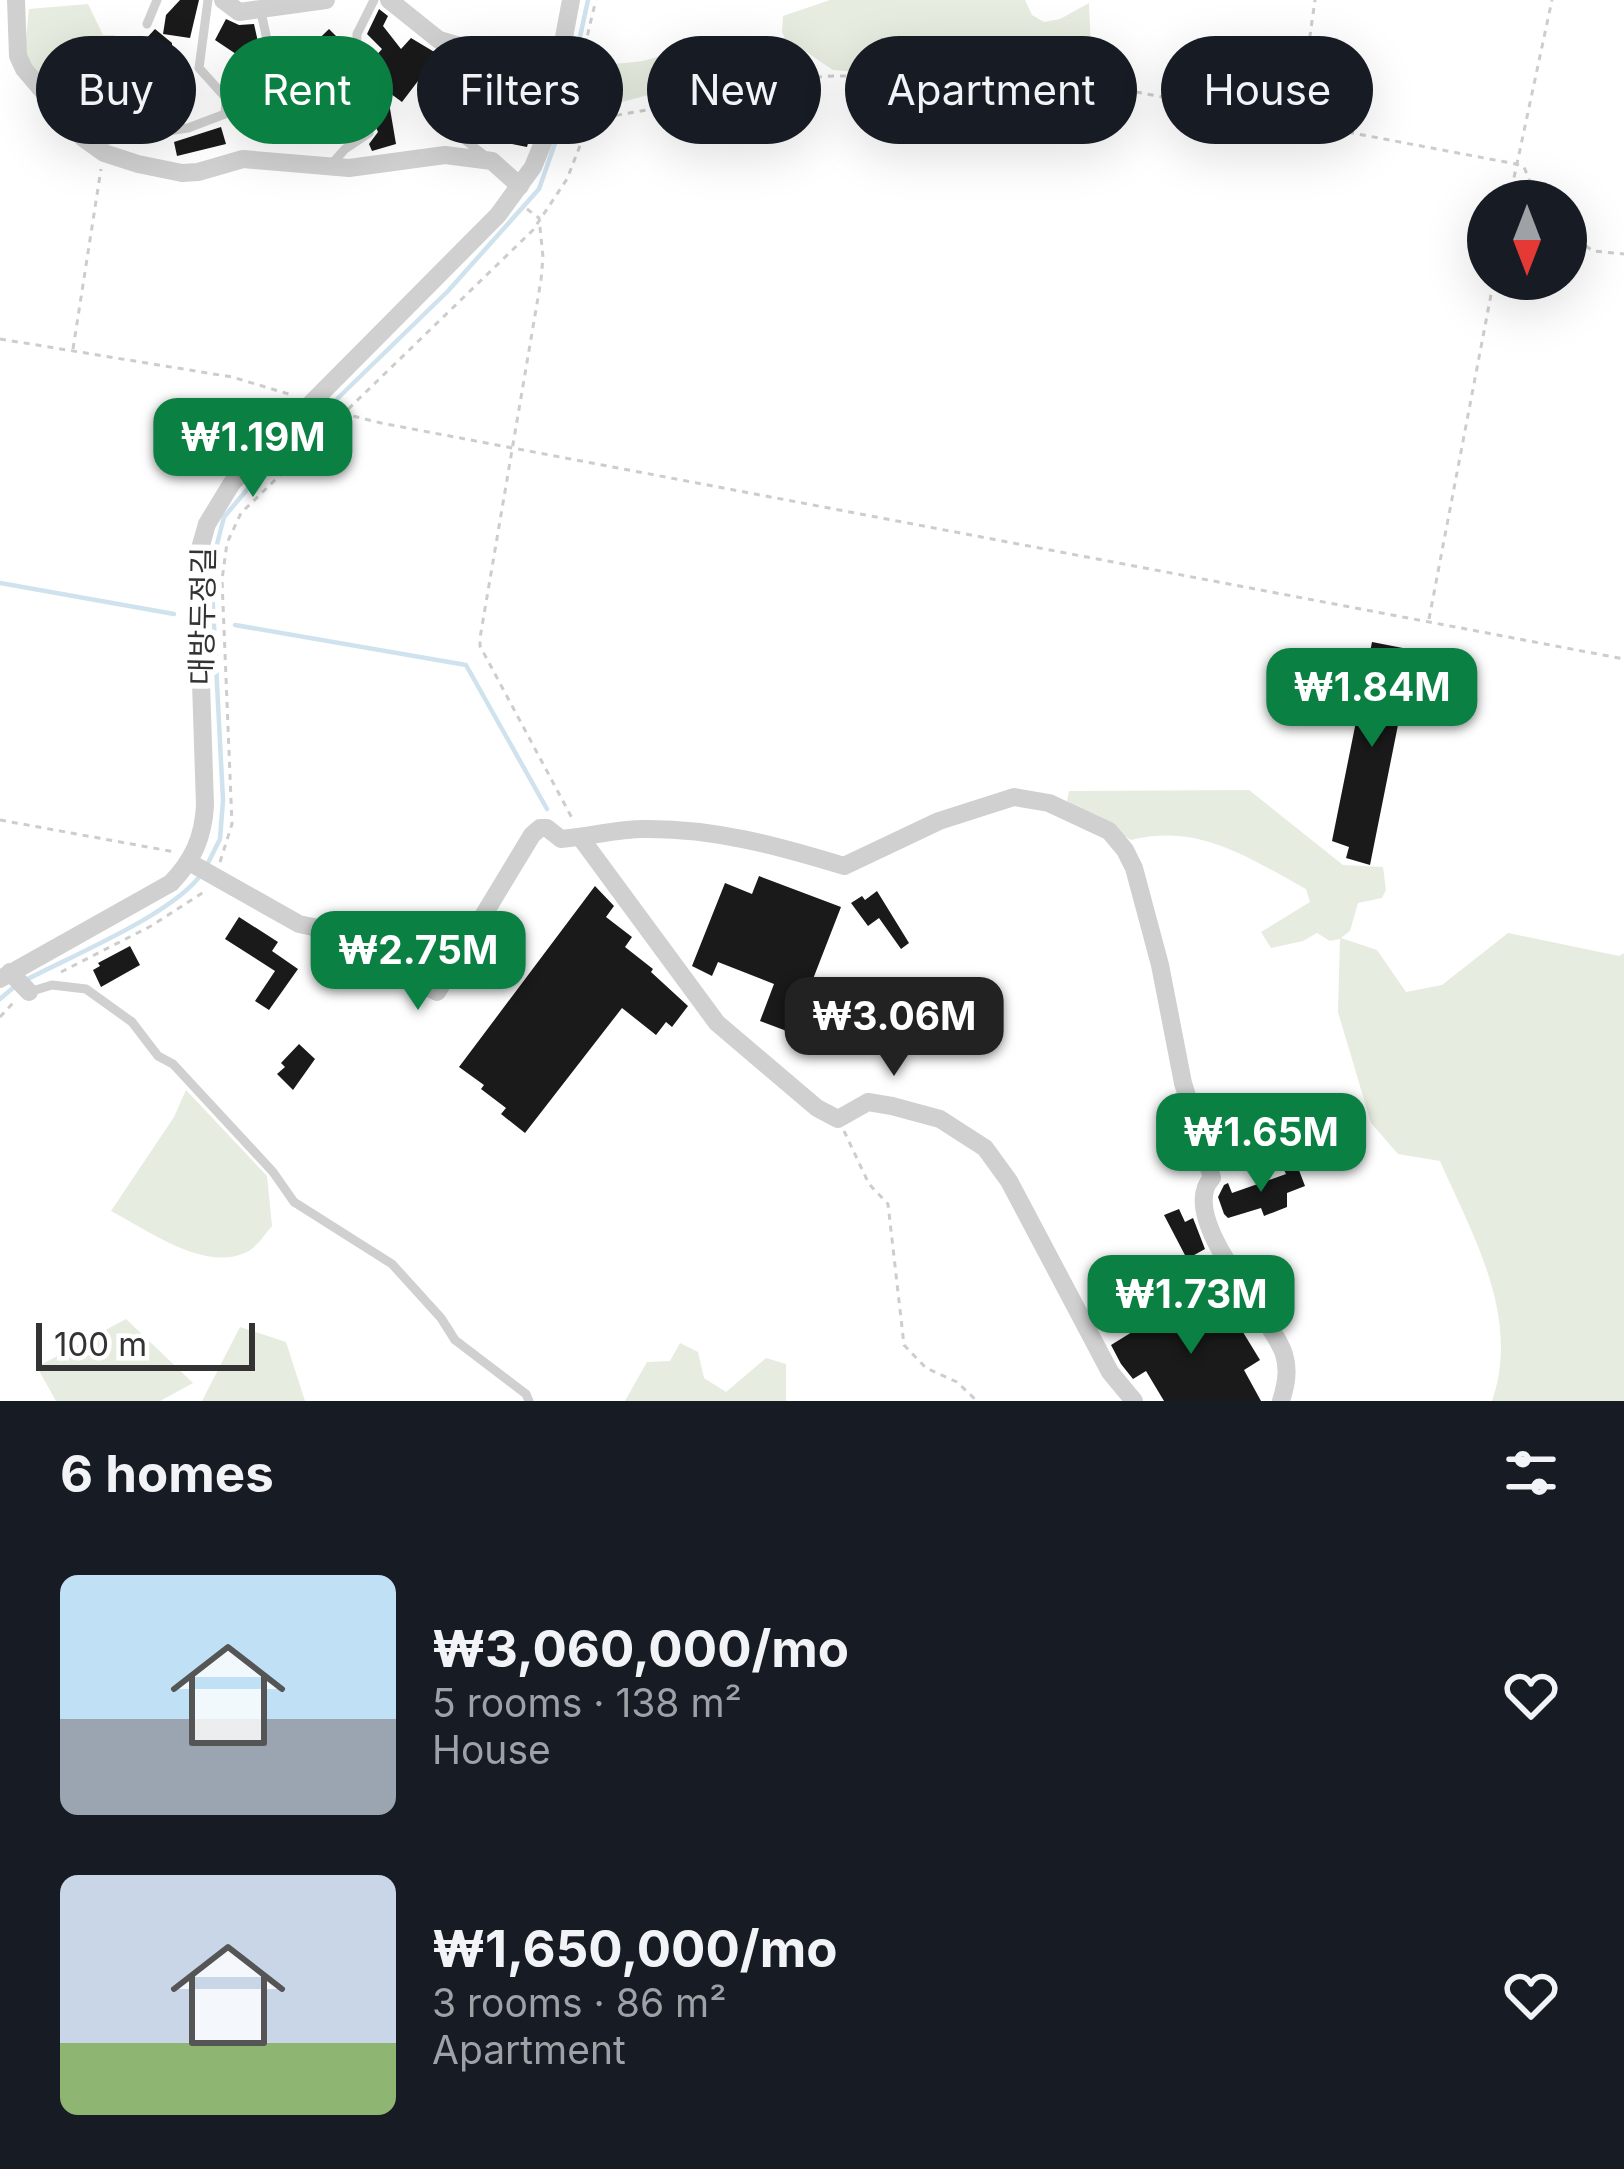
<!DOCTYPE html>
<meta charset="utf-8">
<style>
body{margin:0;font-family:Inter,"Noto Sans KR",sans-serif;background:#20242c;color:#f1f3f6;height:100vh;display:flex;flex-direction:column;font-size:45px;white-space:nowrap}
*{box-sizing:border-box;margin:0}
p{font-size:39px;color:#9ea1a6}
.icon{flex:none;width:66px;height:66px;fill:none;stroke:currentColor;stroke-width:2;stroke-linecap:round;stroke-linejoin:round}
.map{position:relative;height:1401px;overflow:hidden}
.sheet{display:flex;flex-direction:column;background:#171b24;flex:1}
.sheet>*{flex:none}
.top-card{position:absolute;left:36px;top:36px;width:1554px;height:108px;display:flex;gap:24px}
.needle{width:78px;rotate:180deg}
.buttons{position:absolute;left:1467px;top:180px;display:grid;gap:24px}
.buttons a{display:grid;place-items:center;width:120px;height:120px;border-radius:50%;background:#171b24;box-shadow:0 12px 48px #0002;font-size:60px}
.scale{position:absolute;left:36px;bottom:30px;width:219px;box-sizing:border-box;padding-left:12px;border:6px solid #333;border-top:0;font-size:33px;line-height:42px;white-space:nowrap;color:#333;-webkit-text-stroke:9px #fff;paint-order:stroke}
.price{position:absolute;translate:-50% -102px;padding:0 27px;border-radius:24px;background:#0b8043;color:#fff;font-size:39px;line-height:78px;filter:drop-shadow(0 3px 6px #0008)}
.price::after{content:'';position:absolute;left:50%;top:72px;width:36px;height:27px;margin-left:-18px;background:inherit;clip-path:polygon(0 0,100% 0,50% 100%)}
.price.active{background:#222;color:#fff}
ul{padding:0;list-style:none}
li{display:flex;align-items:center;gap:36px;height:300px;padding:0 60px}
li span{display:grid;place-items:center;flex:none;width:336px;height:240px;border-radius:18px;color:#555}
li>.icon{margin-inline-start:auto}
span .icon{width:144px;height:144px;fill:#fffc;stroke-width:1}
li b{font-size:51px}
h2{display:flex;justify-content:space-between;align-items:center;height:144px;padding:0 60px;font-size:51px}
.tag{padding:0 42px;border-radius:54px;background:#171b24;box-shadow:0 12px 48px #0002;font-size:42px;line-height:108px}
.tag.active{background:#0b8043;color:#fff}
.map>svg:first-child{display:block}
.green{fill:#e6ecdf}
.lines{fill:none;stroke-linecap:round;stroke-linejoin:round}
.stream{stroke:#cfe2ee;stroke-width:4.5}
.building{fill:#1a1a1a}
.path{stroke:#cdcdcd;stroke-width:3;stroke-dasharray:6 6;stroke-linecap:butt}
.lane{stroke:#d0d0d0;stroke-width:9}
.street{stroke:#d0d0d0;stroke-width:18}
.labels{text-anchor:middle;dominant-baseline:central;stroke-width:12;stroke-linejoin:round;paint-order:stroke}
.street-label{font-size:30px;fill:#333;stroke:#fff}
</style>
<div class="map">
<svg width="1624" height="1401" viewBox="0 0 1624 1401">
<rect width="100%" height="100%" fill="#fff"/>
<g class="green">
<polygon points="830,0 1025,0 1032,15 1044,22 1060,19 1089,3 1091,49 1105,65 1106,82 1075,98 1045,100 916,77 833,70 805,51 790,49 782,32 783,16"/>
<path d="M88,4L103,35H115C121,46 145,78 144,87C142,99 132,112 129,124L113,131L90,133L24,57L29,9Z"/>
<path d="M661,55L673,57L678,68L675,88L595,109L589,102V68C613,61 638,66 661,55Z"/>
<path d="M1249,790L1343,865L1383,867L1386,890L1382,898L1358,903L1350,931L1341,938L1377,950L1406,992L1442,985L1508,933L1619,956L1624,953V1401H1492C1521,1317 1473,1236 1440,1161L1398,1154L1371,1123L1338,1012L1340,939L1330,941L1317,933L1303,941L1271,948L1261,932L1310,902L1306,889C1247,857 1199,823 1131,840L1067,801L1069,791Z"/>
<path d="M186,1090L267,1176L272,1226C266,1233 260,1242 253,1248C212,1278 148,1230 111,1211L174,1117Z"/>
<polygon points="126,1319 193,1383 160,1401 56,1401 37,1367"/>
<polygon points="240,1327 286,1342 305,1401 202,1401"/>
<polygon points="680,1343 698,1352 704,1378 726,1392 766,1358 786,1364 786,1401 625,1401 647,1362 670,1361"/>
</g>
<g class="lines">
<g class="stream">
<polyline points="0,583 174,614"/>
<polyline points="235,625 466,665 547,809"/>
<polyline points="208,863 220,839 223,800 212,587 213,560 224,517 262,472 448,291 539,189 560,129 588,0"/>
<path d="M24,981C69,957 176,913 202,873"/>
<polyline points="0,999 14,987"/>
</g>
</g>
<g class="building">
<polygon points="180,0 199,0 190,38 163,34 166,15"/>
<polygon points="379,9 388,16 383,26 401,49 411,38 436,53 434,59 458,69 449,84 429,86 418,81 402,102 387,91 396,144 372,151 369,144 378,132 360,89 390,80 386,67 374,58 382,49 367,34"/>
<polygon points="226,19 239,25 254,24 260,51 245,60 215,40"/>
<polygon points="155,29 172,43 172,48 149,74 129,57"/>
<polygon points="329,29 340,40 322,58 309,70 294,63"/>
<polygon points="326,91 349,111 358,130 342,140 312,110"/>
<polygon points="480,108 532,118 534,121 527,147 512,144 513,137 466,128 478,123"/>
<polygon points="221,127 226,144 177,156 174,142"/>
<polygon points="1372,642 1413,650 1370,865 1346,858 1349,847 1332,841"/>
<polygon points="759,876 841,907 792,1033 760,1021 774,984 718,962 712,976 692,966 725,883 752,894"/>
<polygon points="595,886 614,906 606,917 632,937 625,947 653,969 651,972 688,1006 672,1027 666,1022 656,1035 622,1008 525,1133 501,1114 506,1108 481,1089 484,1085 459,1067"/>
<polygon points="877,891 909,943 901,949 879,918 868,926 851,903 862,896 865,900"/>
<polygon points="239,917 278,942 272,951 298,969 269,1010 255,1001 275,971 225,939"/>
<polygon points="130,946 140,965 101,987 93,970 100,966 98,963"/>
<polygon points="299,1044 315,1059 293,1090 277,1074 285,1067 281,1063"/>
<polygon points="1297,1165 1305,1186 1287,1193 1287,1207 1264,1216 1261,1208 1228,1218 1224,1214 1218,1197 1224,1185 1228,1183 1232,1193 1286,1174 1284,1170"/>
<polygon points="1179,1209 1185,1222 1193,1218 1205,1249 1187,1259 1164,1215"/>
<polygon points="1184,1300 1195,1319 1215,1307 1229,1330 1238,1324 1260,1360 1244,1370 1261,1401 1164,1401 1146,1371 1133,1379 1121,1364 1111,1345"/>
</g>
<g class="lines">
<g class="path">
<path d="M590,118C575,78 586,40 596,0"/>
<polyline points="1298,121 1315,0"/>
<polyline points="1509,201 1552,0"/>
<polyline points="527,209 539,218 543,257 541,280 480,638 480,646 572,818"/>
<polyline points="1566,232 1593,251 1624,254"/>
<polyline points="0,339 232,377 292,395"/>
<polyline points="73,349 101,169"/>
<polyline points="334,402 353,416 381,423 1624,659"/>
<polyline points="1429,619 1494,279"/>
<polyline points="0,820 175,852"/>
<path d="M220,862L232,824L222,580L227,543L241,513L533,230L567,179L590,120C639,111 688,104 735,93C770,84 799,77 835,76C926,74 1031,126 1115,88L1516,164L1524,167L1538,201"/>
<polyline points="61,972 151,926 204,892"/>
<polyline points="0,1017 13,1003"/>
<polyline points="844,1131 869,1184 888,1204 904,1345 926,1368 957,1382 977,1401"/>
</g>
<g class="lane">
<polyline points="261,12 271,58 303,80 325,78 356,105 369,133 345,149 329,167"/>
<polyline points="147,24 157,0"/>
<polyline points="472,51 462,86 452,93 434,93 429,112 488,158"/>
<polyline points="340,93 345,86 378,72 356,57 357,34 374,0"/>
<polyline points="95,142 188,128 225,114 226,98 199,68 208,0"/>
<polyline points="29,992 52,985 86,989 132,1022 158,1056 173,1064 273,1172 294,1202 392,1264 441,1318 455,1340 526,1394 529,1401"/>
</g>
<g class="street">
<polyline points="16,0 18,56 24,69 83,138 104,153 138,164 182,173 198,172 243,159 349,168 445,155 492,161 520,186"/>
<polyline points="223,0 239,12 326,0"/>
<polyline points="389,0 439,40 487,54 552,101"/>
<polyline points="580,837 717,1023 817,1108 838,1119 868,1102 892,1106 940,1119 985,1148 1009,1181 1110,1372 1134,1401"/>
<path d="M189,862L299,924L365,938L414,981L437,992L532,835L540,828H547L561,839C589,837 616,829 644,829C714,828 778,846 844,866L939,821L1014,797L1049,803L1109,831L1125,850L1134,868L1160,965L1183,1083L1212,1178C1175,1216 1271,1315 1284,1354C1289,1371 1286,1385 1281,1401"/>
<polyline points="10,972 29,992"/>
<path d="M0,979L171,883C193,860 203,838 205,806L197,559L207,524L232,483L498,215L533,167L545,138L571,0"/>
</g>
</g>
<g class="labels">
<g class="street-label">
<text transform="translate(202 616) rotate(-89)">대방두정길</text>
</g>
</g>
</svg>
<div class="buttons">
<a><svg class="needle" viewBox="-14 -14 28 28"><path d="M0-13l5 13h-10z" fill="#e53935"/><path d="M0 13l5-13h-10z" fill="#9ea1a6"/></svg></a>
</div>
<div class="scale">100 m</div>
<b class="price" style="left:253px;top:500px">₩1.19M</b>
<b class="price" style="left:1372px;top:750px">₩1.84M</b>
<b class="price" style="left:418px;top:1013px">₩2.75M</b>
<b class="price active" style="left:894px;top:1079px">₩3.06M</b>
<b class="price" style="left:1261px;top:1195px">₩1.65M</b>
<b class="price" style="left:1191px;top:1357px">₩1.73M</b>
<div class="top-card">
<a class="tag">Buy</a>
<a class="tag active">Rent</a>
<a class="tag">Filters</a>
<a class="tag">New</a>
<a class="tag">Apartment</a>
<a class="tag">House</a>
</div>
</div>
<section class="sheet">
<h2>6 homes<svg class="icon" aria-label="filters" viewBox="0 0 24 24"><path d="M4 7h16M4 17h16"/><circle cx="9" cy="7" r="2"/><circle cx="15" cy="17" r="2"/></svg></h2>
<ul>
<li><span style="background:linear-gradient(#bfe0f5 60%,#9aa5b1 0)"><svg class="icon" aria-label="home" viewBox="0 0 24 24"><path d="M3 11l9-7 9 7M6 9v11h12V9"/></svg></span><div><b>₩3,060,000/mo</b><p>5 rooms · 138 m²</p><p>House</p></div><svg class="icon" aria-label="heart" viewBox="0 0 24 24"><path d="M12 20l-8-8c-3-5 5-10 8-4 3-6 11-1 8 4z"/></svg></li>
<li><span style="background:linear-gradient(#c9d6e8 70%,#8fb573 0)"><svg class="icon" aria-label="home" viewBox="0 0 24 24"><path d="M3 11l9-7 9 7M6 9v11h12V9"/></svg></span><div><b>₩1,650,000/mo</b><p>3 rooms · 86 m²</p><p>Apartment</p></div><svg class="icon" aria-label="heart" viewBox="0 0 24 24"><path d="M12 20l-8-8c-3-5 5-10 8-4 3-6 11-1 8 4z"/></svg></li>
</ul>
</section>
